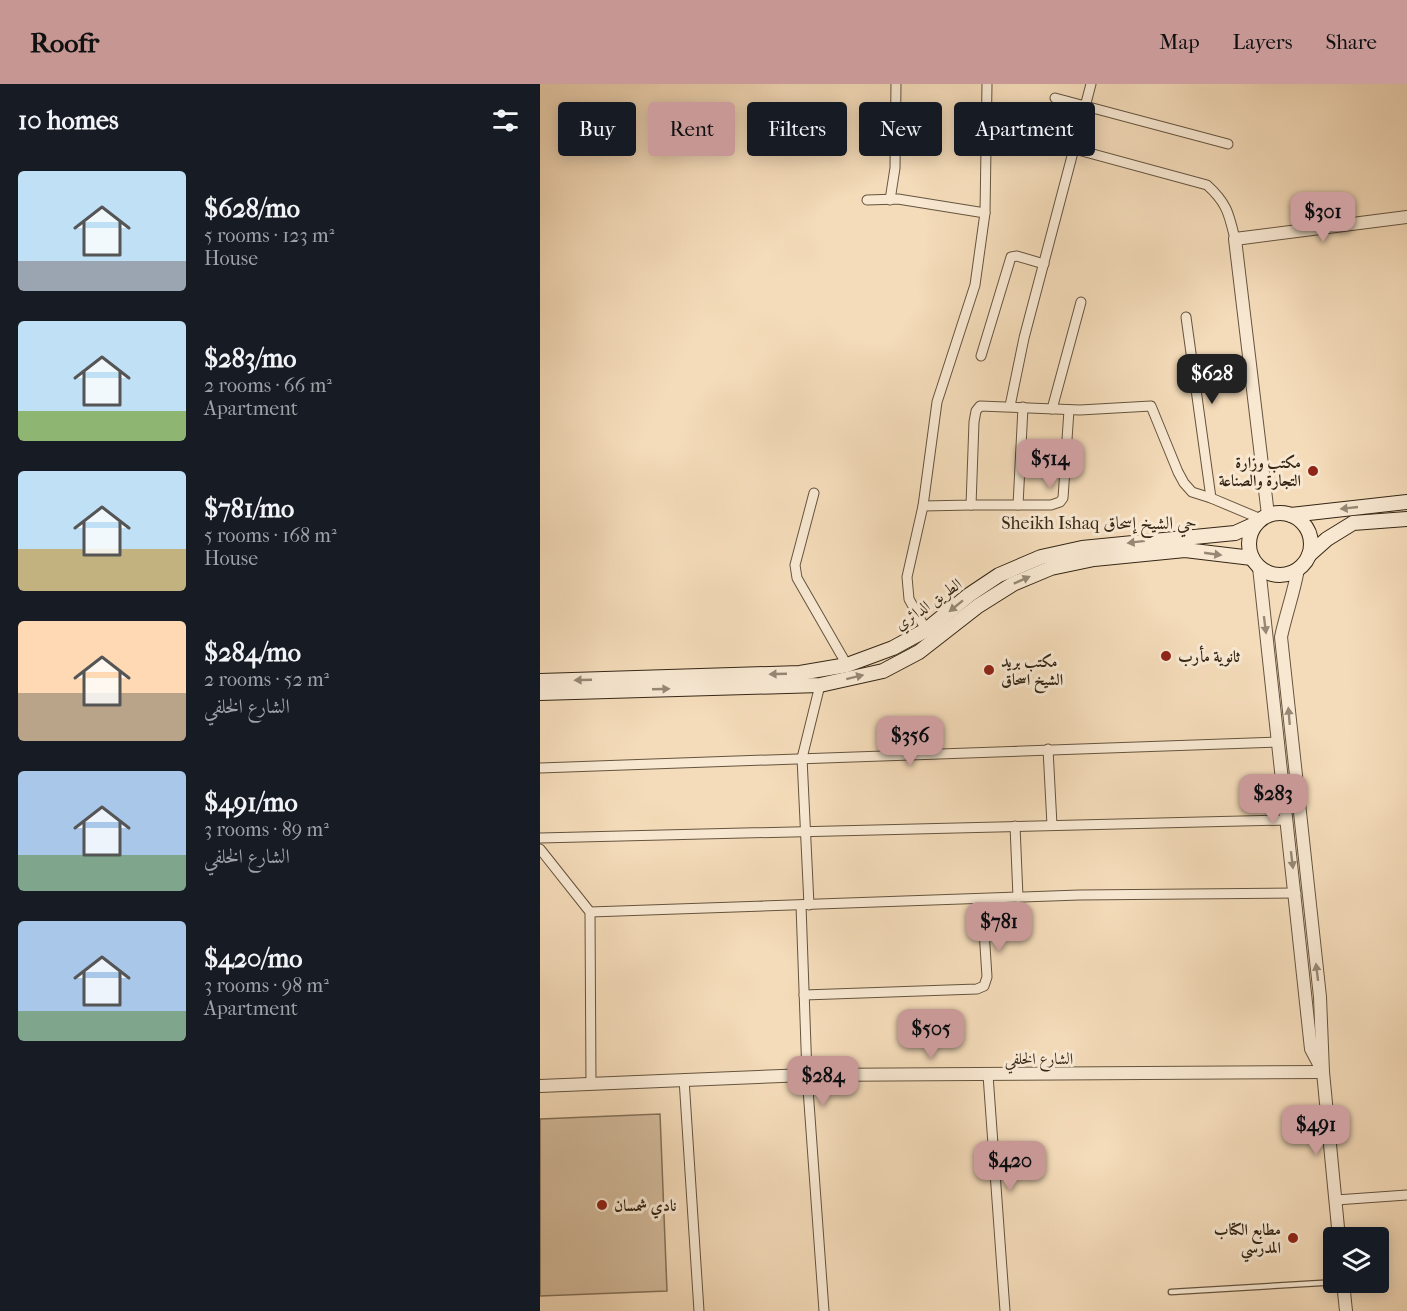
<!DOCTYPE html>
<meta charset="utf-8">
<style>
body{margin:0;font-family:"IM FELL French Canon",Amiri,serif;background:#20242c;color:#f1f3f6;height:100vh;display:flex;flex-direction:column;font-size:22px;white-space:nowrap}
*{box-sizing:border-box;margin:0}
p{font-size:20px;color:#9ea1a6}
.icon{flex:none;width:33px;height:33px;fill:none;stroke:currentColor;stroke-width:2;stroke-linecap:round;stroke-linejoin:round}
.map{position:relative;flex:1;overflow:hidden}
.side{display:flex;flex-direction:column;background:#171b24;width:540px}
.side>*{flex:none}
.hud{position:absolute;left:18px;top:18px;width:570px;height:54px;display:flex;gap:12px}
.controls{position:absolute;left:783px;top:1143px;display:grid;gap:12px}
.controls a{display:grid;place-items:center;width:66px;height:66px;border-radius:6px;background:#171b24;box-shadow:0 3px 15px #0003;font-size:30px}
.price{position:absolute;translate:-50% -51px;padding:0 14px;border-radius:12px;background:#c59692;color:#111;font-size:20px;line-height:39px;filter:drop-shadow(0 2px 3px #0008)}
.price::after{content:'';position:absolute;left:50%;top:36px;width:18px;height:14px;margin-left:-9px;background:inherit;clip-path:polygon(0 0,100% 0,50% 100%)}
.price.selected{background:#222;color:#fff}
ul{padding:0;list-style:none}
li{display:flex;align-items:center;gap:18px;height:150px;padding:0 18px}
li span{display:grid;place-items:center;flex:none;width:168px;height:120px;border-radius:6px;color:#555}
li>.icon{margin-inline-start:auto}
span .icon{width:72px;height:72px;fill:#fffc;stroke-width:1}
li b{font-size:26px}
h2{display:flex;justify-content:space-between;align-items:center;height:72px;padding:0 18px;font-size:26px}
.pill{padding:0 21px;border-radius:6px;background:#171b24;box-shadow:0 3px 15px #0003;font-size:21px;line-height:54px}
.pill.selected{background:#c59692;color:#111}
header{display:flex;align-items:center;gap:36px;box-sizing:border-box;height:84px;padding:0 30px;background:#c59692;color:#111}
header strong{font-size:28px}
nav{display:flex;gap:33px;margin-inline-start:auto;font-size:21px}
main{display:flex;flex:1;min-height:0}
.map>svg:first-child{display:block}
.green{fill:#d4bc9d;stroke:#847259;stroke-width:1.5}
.lines{fill:none;stroke-linecap:round;stroke-linejoin:round}
.service-casing{stroke:#65543e;stroke-width:7}
.minor-casing{stroke:#65543e;stroke-width:11}
.tertiary-casing{stroke:#65543e;stroke-width:14}
.secondary-casing{stroke:#352715;stroke-width:16}
.service{stroke:#f8e8d2;stroke-width:4.5}
.minor{stroke:#f8e8d2;stroke-width:9}
.tertiary{stroke:#f8e8d2;stroke-width:12}
.secondary{stroke:#f8e8d2;stroke-width:14}
.oneway{fill:#968874}
.poi-dot{fill:#8f2418;stroke:#f8e8d2;stroke-width:2}
.labels{text-anchor:middle;dominant-baseline:central;stroke-width:6;stroke-linejoin:round;paint-order:stroke}
.poi-label{font-size:16px;font-weight:bold;fill:#352715;stroke:#f8e8d2;text-anchor:start}
.street-label{font-size:16px;fill:#352715;stroke:#f8e8d2}
.neighbourhood-label{font-size:18px;fill:#352715;stroke:#f8e8d2}
</style>
<header>
<strong>Roofr</strong>
<nav><a>Map</a><a>Layers</a><a>Share</a></nav>
</header>
<main>
<section class="side">
<h2>10 homes<svg class="icon" aria-label="filters" viewBox="0 0 24 24"><path d="M4 7h16M4 17h16"/><circle cx="9" cy="7" r="2"/><circle cx="15" cy="17" r="2"/></svg></h2>
<ul>
<li><span style="background:linear-gradient(#bfe0f5 75%,#9aa5b1 0)"><svg class="icon" aria-label="home" viewBox="0 0 24 24"><path d="M3 11l9-7 9 7M6 9v11h12V9"/></svg></span><div><b>$628/mo</b><p>5 rooms · 123 m²</p><p>House</p></div></li>
<li><span style="background:linear-gradient(#bfe0f5 75%,#8fb573 0)"><svg class="icon" aria-label="home" viewBox="0 0 24 24"><path d="M3 11l9-7 9 7M6 9v11h12V9"/></svg></span><div><b>$283/mo</b><p>2 rooms · 66 m²</p><p>Apartment</p></div></li>
<li><span style="background:linear-gradient(#bfe0f5 65%,#c2b280 0)"><svg class="icon" aria-label="home" viewBox="0 0 24 24"><path d="M3 11l9-7 9 7M6 9v11h12V9"/></svg></span><div><b>$781/mo</b><p>5 rooms · 168 m²</p><p>House</p></div></li>
<li><span style="background:linear-gradient(#ffd9b3 60%,#b9a48a 0)"><svg class="icon" aria-label="home" viewBox="0 0 24 24"><path d="M3 11l9-7 9 7M6 9v11h12V9"/></svg></span><div><b>$284/mo</b><p>2 rooms · 52 m²</p><p>الشارع الخلفي</p></div></li>
<li><span style="background:linear-gradient(#a9c7e8 70%,#7fa58c 0)"><svg class="icon" aria-label="home" viewBox="0 0 24 24"><path d="M3 11l9-7 9 7M6 9v11h12V9"/></svg></span><div><b>$491/mo</b><p>3 rooms · 89 m²</p><p>الشارع الخلفي</p></div></li>
<li><span style="background:linear-gradient(#a9c7e8 75%,#7fa58c 0)"><svg class="icon" aria-label="home" viewBox="0 0 24 24"><path d="M3 11l9-7 9 7M6 9v11h12V9"/></svg></span><div><b>$420/mo</b><p>3 rooms · 98 m²</p><p>Apartment</p></div></li>
</ul>
</section>
<div class="map">
<svg width="867" height="1227" viewBox="0 0 867 1227">
<rect width="100%" height="100%" fill="#f4dbb9"/>
<filter id="stains"><feTurbulence type="fractalNoise" baseFrequency=".00333" numOctaves="4"/><feColorMatrix values="0 0 0 0 .2 0 0 0 0 .09 0 0 0 0 .02 0 0 0 .5 -.17"/></filter>
<radialGradient id="worn" r=".72"><stop offset=".6" stop-color="#630" stop-opacity="0"/><stop offset="1" stop-color="#630" stop-opacity=".3"/></radialGradient>
<polygon class="green" points="120,1030 127,1207 0,1212 0,1035"/>
<g class="lines">
<g class="service-casing">
<polyline id="service" points="631,1208 798,1198"/>
</g>
<g class="minor-casing">
<g id="minor">
<polyline points="515,14 688,60"/>
<path d="M446,41L667,101C687,119 689,130 695,155"/>
<polyline points="327,116 358,115 445,129"/>
<polyline points="350,116 355,84 356,0"/>
<polyline points="646,233 671,414"/>
<polyline points="441,272 471,173 477,172 504,180"/>
<polyline points="470,322 484,254 551,0"/>
<polyline points="512,325 541,218"/>
<polyline points="274,409 255,481 257,494 307,581"/>
<polyline points="431,421 511,421 520,418 523,414 529,326"/>
<polyline points="478,421 483,323"/>
<polyline points="383,422 431,421 434,338 436,327 440,322 540,326 611,322 638,388 644,399 652,408 671,414 721,435"/>
<polyline points="386,546 369,515 367,493 383,422 397,318 435,201 445,129 447,0"/>
<polyline points="508,665 512,741"/>
<polyline points="0,684 739,658"/>
<polyline points="475,742 478,813"/>
<polyline points="0,754 747,736"/>
<polyline points="0,765 50,828 51,1000"/>
<polyline points="261,821 267,991 284,1227"/>
<polyline points="269,821 262,674 280,601"/>
<polyline points="50,828 539,811 756,809"/>
<polyline points="264,911 437,905 444,902 447,893 442,815"/>
<polyline points="448,991 465,1227"/>
<polyline points="144,995 159,1227"/>
<polyline points="796,1116 867,1111"/>
</g>
</g>
<g class="tertiary-casing">
<g id="tertiary">
<polyline points="728,431 695,155 867,133"/>
<polyline points="719,483 771,965 780,982"/>
<path d="M758,485C754,508 746,530 741,553L780,913L783,988L799,1154"/>
<polyline points="0,1002 267,991 783,988"/>
<polyline points="803,1198 806,1227"/>
</g>
</g>
<g class="secondary-casing">
<g id="secondary">
<circle cx="740" cy="460" r="31"/>
<polyline points="751,431 867,418"/>
<polyline points="769,471 787,455 813,439 867,435"/>
<polyline points="0,597 260,589 307,581 353,564 386,546 429,511 459,491 501,473 542,464 695,449 715,440"/>
<polyline points="0,609 280,601 343,587 379,568 438,522 473,500 511,484 554,475 645,466 712,474"/>
</g>
</g>
<use href="#service" class="service"/>
<use href="#minor" class="minor"/>
<use href="#tertiary" class="tertiary"/>
<use href="#secondary" class="secondary"/>
</g>
<defs><path id="oneway-solid" d="M-6-.8H1V-3.2L6.5 0L1 3.2V.8H-6Z" transform="scale(1.5)"/></defs>
<g class="oneway">
<use href="#oneway-solid" transform="translate(809 424) rotate(174)"/>
<use href="#oneway-solid" transform="translate(596 458) rotate(173)"/>
<use href="#oneway-solid" transform="translate(673 470) rotate(8)"/>
<use href="#oneway-solid" transform="translate(482 496) rotate(-24)"/>
<use href="#oneway-solid" transform="translate(416 522) rotate(141)"/>
<use href="#oneway-solid" transform="translate(725 541) rotate(83)"/>
<use href="#oneway-solid" transform="translate(238 590) rotate(178)"/>
<use href="#oneway-solid" transform="translate(315 593) rotate(-14)"/>
<use href="#oneway-solid" transform="translate(43 596) rotate(178)"/>
<use href="#oneway-solid" transform="translate(121 605) rotate(-2)"/>
<use href="#oneway-solid" transform="translate(749 632) rotate(-95)"/>
<use href="#oneway-solid" transform="translate(752 776) rotate(83)"/>
<use href="#oneway-solid" transform="translate(777 888) rotate(-97)"/>
</g>
<g class="poi-dot">
<circle cx="773" cy="387" r="6"/>
<circle cx="626" cy="572" r="6"/>
<circle cx="449" cy="586" r="6"/>
<circle cx="62" cy="1121" r="6"/>
<circle cx="753" cy="1154" r="6"/>
</g>
<g class="labels">
<g class="poi-label">
<text x="761" y="378" text-anchor="end">مكتب وزارة<tspan x="761" dy="18">التجارة والصناعة</tspan></text>
<text x="638" y="572">ثانوية مأرب</text>
<text x="461" y="577">مكتب بريد<tspan x="461" dy="18">الشيخ اسحاق</tspan></text>
<text x="74" y="1121">نادي شمسان</text>
<text x="741" y="1145" text-anchor="end">مطابع الكتاب<tspan x="741" dy="18">المدرسي</tspan></text>
</g>
<g class="street-label">
<text transform="translate(388 520) rotate(-35)">الطريق الدائري</text>
<text x="499" y="974">الشارع الخلفي</text>
</g>
<g class="neighbourhood-label">
<text x="559" y="439">Sheikh Ishaq حي الشيخ إسحاق</text>
</g>
</g>
<rect width="100%" height="100%" filter="url(#stains)"/>
<rect width="100%" height="100%" fill="url(#worn)"/>
</svg>
<div class="controls">
<a><svg class="icon" aria-label="layers" viewBox="0 0 24 24"><path d="M12 4l9 5-9 5-9-5zM3 14l9 5 9-5"/></svg></a>
</div>
<b class="price" style="left:783px;top:159px">$301</b>
<b class="price selected" style="left:672px;top:321px">$628</b>
<b class="price" style="left:510px;top:406px">$514</b>
<b class="price" style="left:370px;top:683px">$356</b>
<b class="price" style="left:733px;top:741px">$283</b>
<b class="price" style="left:459px;top:869px">$781</b>
<b class="price" style="left:391px;top:976px">$505</b>
<b class="price" style="left:283px;top:1023px">$284</b>
<b class="price" style="left:776px;top:1072px">$491</b>
<b class="price" style="left:470px;top:1108px">$420</b>
<div class="hud">
<a class="pill">Buy</a>
<a class="pill selected">Rent</a>
<a class="pill">Filters</a>
<a class="pill">New</a>
<a class="pill">Apartment</a>
</div>
</div>
</main>
